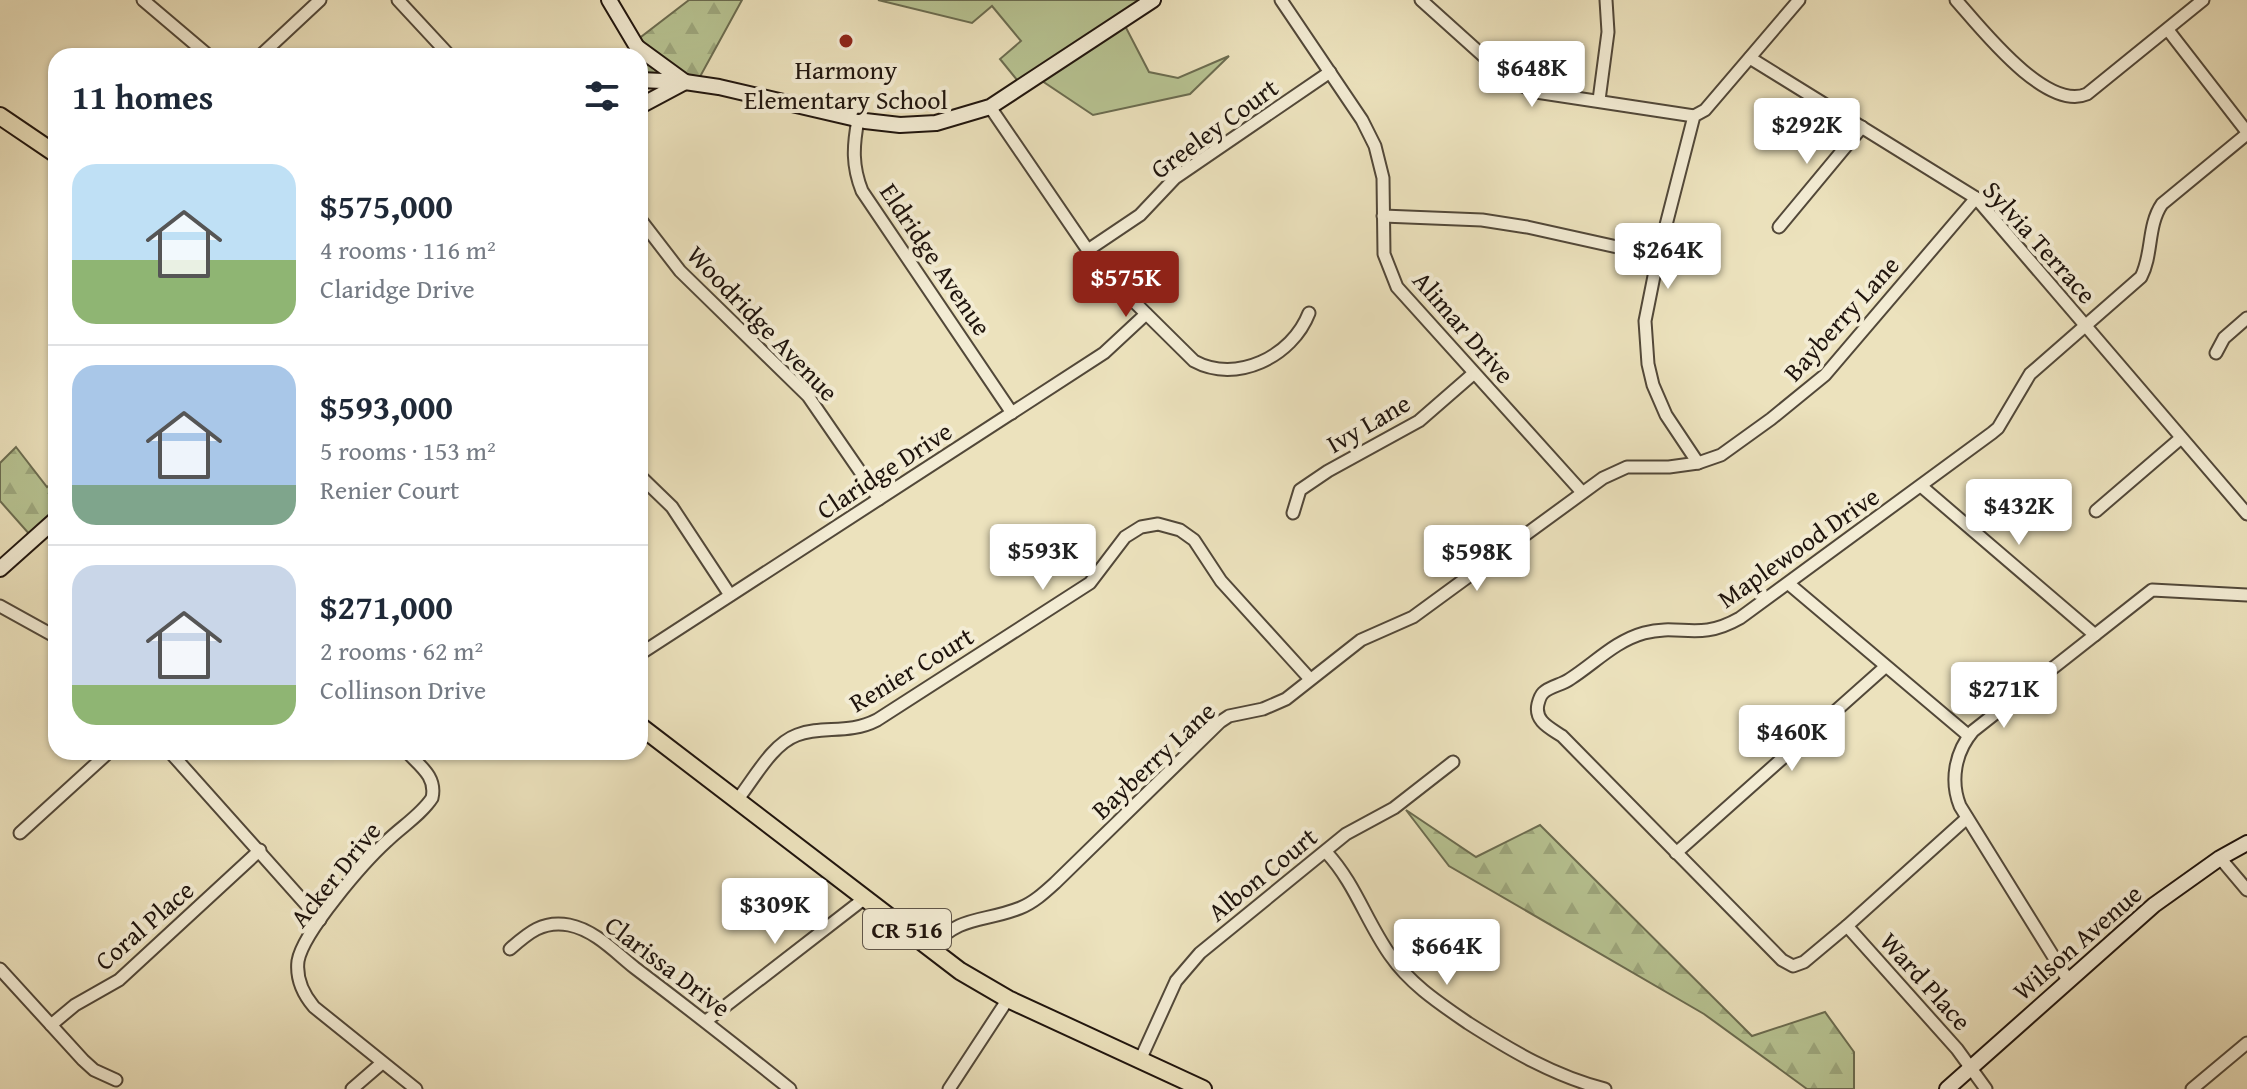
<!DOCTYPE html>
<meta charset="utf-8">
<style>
body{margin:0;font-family:"Gentium Book Plus",serif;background:#f6f6f7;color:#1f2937;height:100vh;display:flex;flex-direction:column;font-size:30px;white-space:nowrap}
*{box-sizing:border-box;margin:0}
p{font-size:26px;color:#747a83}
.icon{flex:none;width:44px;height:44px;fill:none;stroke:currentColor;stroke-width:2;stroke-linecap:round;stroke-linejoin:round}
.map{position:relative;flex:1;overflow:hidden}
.drawer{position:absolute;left:48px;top:48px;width:600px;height:712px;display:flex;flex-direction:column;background:#fff;border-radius:24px;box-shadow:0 2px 6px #0004}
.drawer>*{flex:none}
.price{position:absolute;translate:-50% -68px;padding:0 18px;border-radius:8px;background:#fff;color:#222;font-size:26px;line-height:52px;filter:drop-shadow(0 2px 4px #0008)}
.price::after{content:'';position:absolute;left:50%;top:48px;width:24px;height:18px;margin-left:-12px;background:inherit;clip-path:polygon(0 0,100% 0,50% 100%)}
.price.on{background:#8f2418;color:#fff}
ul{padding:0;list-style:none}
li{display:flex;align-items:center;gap:24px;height:200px;padding:0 24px}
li+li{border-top:2px solid #e0e1e3}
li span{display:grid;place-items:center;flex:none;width:224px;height:160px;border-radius:24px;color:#555}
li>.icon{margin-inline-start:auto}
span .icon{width:96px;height:96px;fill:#fffc;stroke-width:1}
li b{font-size:34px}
h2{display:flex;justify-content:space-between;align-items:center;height:96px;padding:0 24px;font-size:34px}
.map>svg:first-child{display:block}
.green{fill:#b7c392;stroke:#6b6c50;stroke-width:2}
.forest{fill:url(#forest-firs);stroke:#6b6c50;stroke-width:2}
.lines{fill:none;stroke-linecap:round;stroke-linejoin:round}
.street-casing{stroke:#524839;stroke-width:15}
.secondary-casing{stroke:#1f140d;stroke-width:18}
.primary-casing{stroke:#1f140d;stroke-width:20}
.street{stroke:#f3ecd4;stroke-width:11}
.secondary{stroke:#f3ecd4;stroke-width:14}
.primary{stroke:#ece2bd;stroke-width:16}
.poi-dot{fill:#8f2418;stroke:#f3ecd4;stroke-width:3}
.labels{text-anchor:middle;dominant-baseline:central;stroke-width:8;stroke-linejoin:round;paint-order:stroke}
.shield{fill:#f3ecd4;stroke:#5f5549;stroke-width:2}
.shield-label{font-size:24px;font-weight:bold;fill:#1f140d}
.poi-label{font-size:26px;fill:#1f140d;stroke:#f3ecd4}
.street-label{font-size:26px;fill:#1f140d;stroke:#f3ecd4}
</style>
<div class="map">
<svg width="2247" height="1089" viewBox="0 0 2247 1089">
<defs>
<pattern id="forest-firs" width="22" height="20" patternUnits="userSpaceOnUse" patternTransform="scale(2)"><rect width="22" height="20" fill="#b7c392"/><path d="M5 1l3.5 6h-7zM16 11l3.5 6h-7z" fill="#9da77d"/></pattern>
</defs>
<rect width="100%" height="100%" fill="#ece2bd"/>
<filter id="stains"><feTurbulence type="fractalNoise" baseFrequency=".0025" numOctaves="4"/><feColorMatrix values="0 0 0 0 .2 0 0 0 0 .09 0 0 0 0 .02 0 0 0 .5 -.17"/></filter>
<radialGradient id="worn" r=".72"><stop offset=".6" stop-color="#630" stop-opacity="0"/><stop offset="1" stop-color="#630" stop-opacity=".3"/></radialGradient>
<polygon class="green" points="878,0 1146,0 1123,22 1149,72 1178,78 1229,56 1190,94 1093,115 1036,77 1022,86 1000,59 1021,41 992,6 972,23"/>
<g class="forest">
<polygon points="689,0 742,0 696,84 643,81 637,40"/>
<polygon points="16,447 47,487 56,480 56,513 31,536 0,501 0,463"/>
<polygon points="1406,810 1476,857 1540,825 1752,1036 1825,1012 1854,1052 1854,1089 1807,1089 1704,1014 1449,866"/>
</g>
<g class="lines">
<g class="street-casing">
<g id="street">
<polyline points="143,0 209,56"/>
<polyline points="398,0 450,56"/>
<polyline points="1281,0 1362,120 1375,146 1383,178 1384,254 1397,287 1581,491"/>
<polyline points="1421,0 1510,80 1536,92 1694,116"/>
<path d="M1956,0C1980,27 2046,112 2087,94L2203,0"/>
<polyline points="2168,30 2247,132"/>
<polyline points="260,56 320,0"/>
<polyline points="1750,58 1976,198 2247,514"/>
<polyline points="1599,100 1608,32 1606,0"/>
<path d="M990,107L1100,268L1194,361C1236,384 1292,357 1309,313"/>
<path d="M858,120C853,146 852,166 862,191L1012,413"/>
<polyline points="1383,216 1482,220 1527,227 1658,256"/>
<polyline points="640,219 680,271 808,396 879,499"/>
<polyline points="1779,227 1862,127"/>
<polyline points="1088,250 1140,215 1175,178 1330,72"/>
<polyline points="2216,353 2224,338 2247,318"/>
<polyline points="1698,463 1666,415 1653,385 1648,364 1645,321 1658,256 1694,116 1705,110 1799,0"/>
<polyline points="640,476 672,507 730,595"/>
<polyline points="1921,486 2095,635"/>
<polyline points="2096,511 2181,438"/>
<polyline points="1293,513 1300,490 1328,471 1419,421 1473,374"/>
<polyline points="1789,584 1969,736"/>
<polyline points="0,606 56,637"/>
<polyline points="640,654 1104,353 1146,314"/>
<polyline points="170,752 320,920"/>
<path d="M407,752C420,766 437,777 432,798C421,815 401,827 387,841C364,862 303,932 298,961C296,978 303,994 314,1007L416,1089"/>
<path d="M738,799C754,779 772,744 797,735C823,725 848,735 877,720L1090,583L1125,537L1141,527L1158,524L1180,530L1194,540L1221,581L1310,679"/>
<path d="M1967,818L1847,926L1804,962L1793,966L1782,960L1562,736C1550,728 1534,721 1538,704C1539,700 1540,696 1543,693C1550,686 1562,685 1570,679C1595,663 1615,641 1644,633C1681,623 1698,642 1740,618L1992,433L1998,428L2030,374L2141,277C2153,254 2147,226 2162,204L2247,134"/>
<polyline points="20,833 109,752"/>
<path d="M1326,852C1355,883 1366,921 1390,955C1410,984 1439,1003 1468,1023C1512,1051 1554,1076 1605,1089"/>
<polyline points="1676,853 1885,667"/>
<polyline points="2220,858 2247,890"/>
<polyline points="1847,926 1957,1049 1986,1089"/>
<path d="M930,948C962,914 982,923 1020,908C1033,903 1044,893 1055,883L1220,722L1229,716L1263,709L1286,699L1361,640L1413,617L1603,478L1627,467H1669L1698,463L1721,455L1771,419L1825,375L1976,198"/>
<path d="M510,949C528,933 543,920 569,925C595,930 616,953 635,968C688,1008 739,1048 790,1089"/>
<polyline points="0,969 83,1060 94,1070 116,1080"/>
<path d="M2068,980L1960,806C1950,781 1955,752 1973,731L2152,590L2247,595"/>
<polyline points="706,1021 865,898"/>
<polyline points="51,1025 75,1005 119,980 260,850"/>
<polyline points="1141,1058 1176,981 1200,953 1346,834 1394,808 1453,762"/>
<polyline points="352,1089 382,1063"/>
<polyline points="949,1089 1008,999"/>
<polyline points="2192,1089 2247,1043"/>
</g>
</g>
<g class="secondary-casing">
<g id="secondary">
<polyline points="609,0 637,47 638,56"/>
<polyline points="637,47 685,82"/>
<polyline points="640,80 685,82 719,87 865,121 900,125 936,123 990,107 1153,0"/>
<polyline points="640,106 685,82"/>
<polyline points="0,569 56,519"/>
<polyline points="1947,1089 2154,905 2220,858 2247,843"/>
</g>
</g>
<g class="primary-casing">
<g id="primary">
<polyline points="0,116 56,154"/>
<polyline points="640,726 960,971 1008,999 1203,1089"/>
</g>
</g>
<use href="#street" class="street"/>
<use href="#secondary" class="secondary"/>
<use href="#primary" class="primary"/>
</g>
<circle class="poi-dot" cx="846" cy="41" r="8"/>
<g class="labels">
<rect class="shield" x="863" y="909" width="88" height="40" rx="6"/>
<g class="shield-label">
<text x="907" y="929">CR 516</text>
</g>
<g class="poi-label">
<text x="846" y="69">Harmony<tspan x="846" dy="30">Elementary School</tspan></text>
</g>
<g class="street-label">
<text transform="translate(1214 128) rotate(-36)">Greeley Court</text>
<text transform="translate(2040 242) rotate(48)">Sylvia Terrace</text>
<text transform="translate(936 259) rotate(56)">Eldridge Avenue</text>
<text transform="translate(1841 318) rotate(-48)">Bayberry Lane</text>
<text transform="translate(763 323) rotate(46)">Woodridge Avenue</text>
<text transform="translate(1464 327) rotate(49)">Alimar Drive</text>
<text transform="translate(1368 423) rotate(-30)">Ivy Lane</text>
<text transform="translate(884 470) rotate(-33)">Claridge Drive</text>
<text transform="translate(1798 547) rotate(-35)">Maplewood Drive</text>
<text transform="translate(911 669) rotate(-31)">Renier Court</text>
<text transform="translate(1153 760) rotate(-43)">Bayberry Lane</text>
<text transform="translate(335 874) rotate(-51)">Acker Drive</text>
<text transform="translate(1262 874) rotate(-39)">Albon Court</text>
<text transform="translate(144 925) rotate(-41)">Coral Place</text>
<text transform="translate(2077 942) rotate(-41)">Wilson Avenue</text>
<text transform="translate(668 966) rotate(37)">Clarissa Drive</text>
<text transform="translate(1926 981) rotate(48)">Ward Place</text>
</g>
</g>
<rect width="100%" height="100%" filter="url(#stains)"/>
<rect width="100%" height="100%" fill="url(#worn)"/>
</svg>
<b class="price" style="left:1532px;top:109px">$648K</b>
<b class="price" style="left:1807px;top:166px">$292K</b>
<b class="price" style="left:1668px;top:291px">$264K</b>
<b class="price on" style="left:1126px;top:319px">$575K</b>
<b class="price" style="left:2019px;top:547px">$432K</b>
<b class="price" style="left:1043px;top:592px">$593K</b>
<b class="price" style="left:1477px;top:593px">$598K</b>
<b class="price" style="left:2004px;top:730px">$271K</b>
<b class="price" style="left:1792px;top:773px">$460K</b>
<b class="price" style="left:775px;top:946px">$309K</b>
<b class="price" style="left:1447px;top:987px">$664K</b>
<section class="drawer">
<h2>11 homes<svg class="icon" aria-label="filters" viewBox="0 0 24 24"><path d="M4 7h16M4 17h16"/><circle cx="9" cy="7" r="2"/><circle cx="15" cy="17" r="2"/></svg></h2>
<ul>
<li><span style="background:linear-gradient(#bfe0f5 60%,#8fb573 0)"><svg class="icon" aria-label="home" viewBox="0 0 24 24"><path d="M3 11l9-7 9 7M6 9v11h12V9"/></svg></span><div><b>$575,000</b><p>4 rooms · 116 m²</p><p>Claridge Drive</p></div></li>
<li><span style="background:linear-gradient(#a9c7e8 75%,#7fa58c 0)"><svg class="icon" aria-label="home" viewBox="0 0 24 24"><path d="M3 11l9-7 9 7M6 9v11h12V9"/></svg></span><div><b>$593,000</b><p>5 rooms · 153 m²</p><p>Renier Court</p></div></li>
<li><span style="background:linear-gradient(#c9d6e8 75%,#8fb573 0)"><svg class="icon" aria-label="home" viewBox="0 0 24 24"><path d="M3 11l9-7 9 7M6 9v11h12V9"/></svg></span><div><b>$271,000</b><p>2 rooms · 62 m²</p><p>Collinson Drive</p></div></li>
</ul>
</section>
</div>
